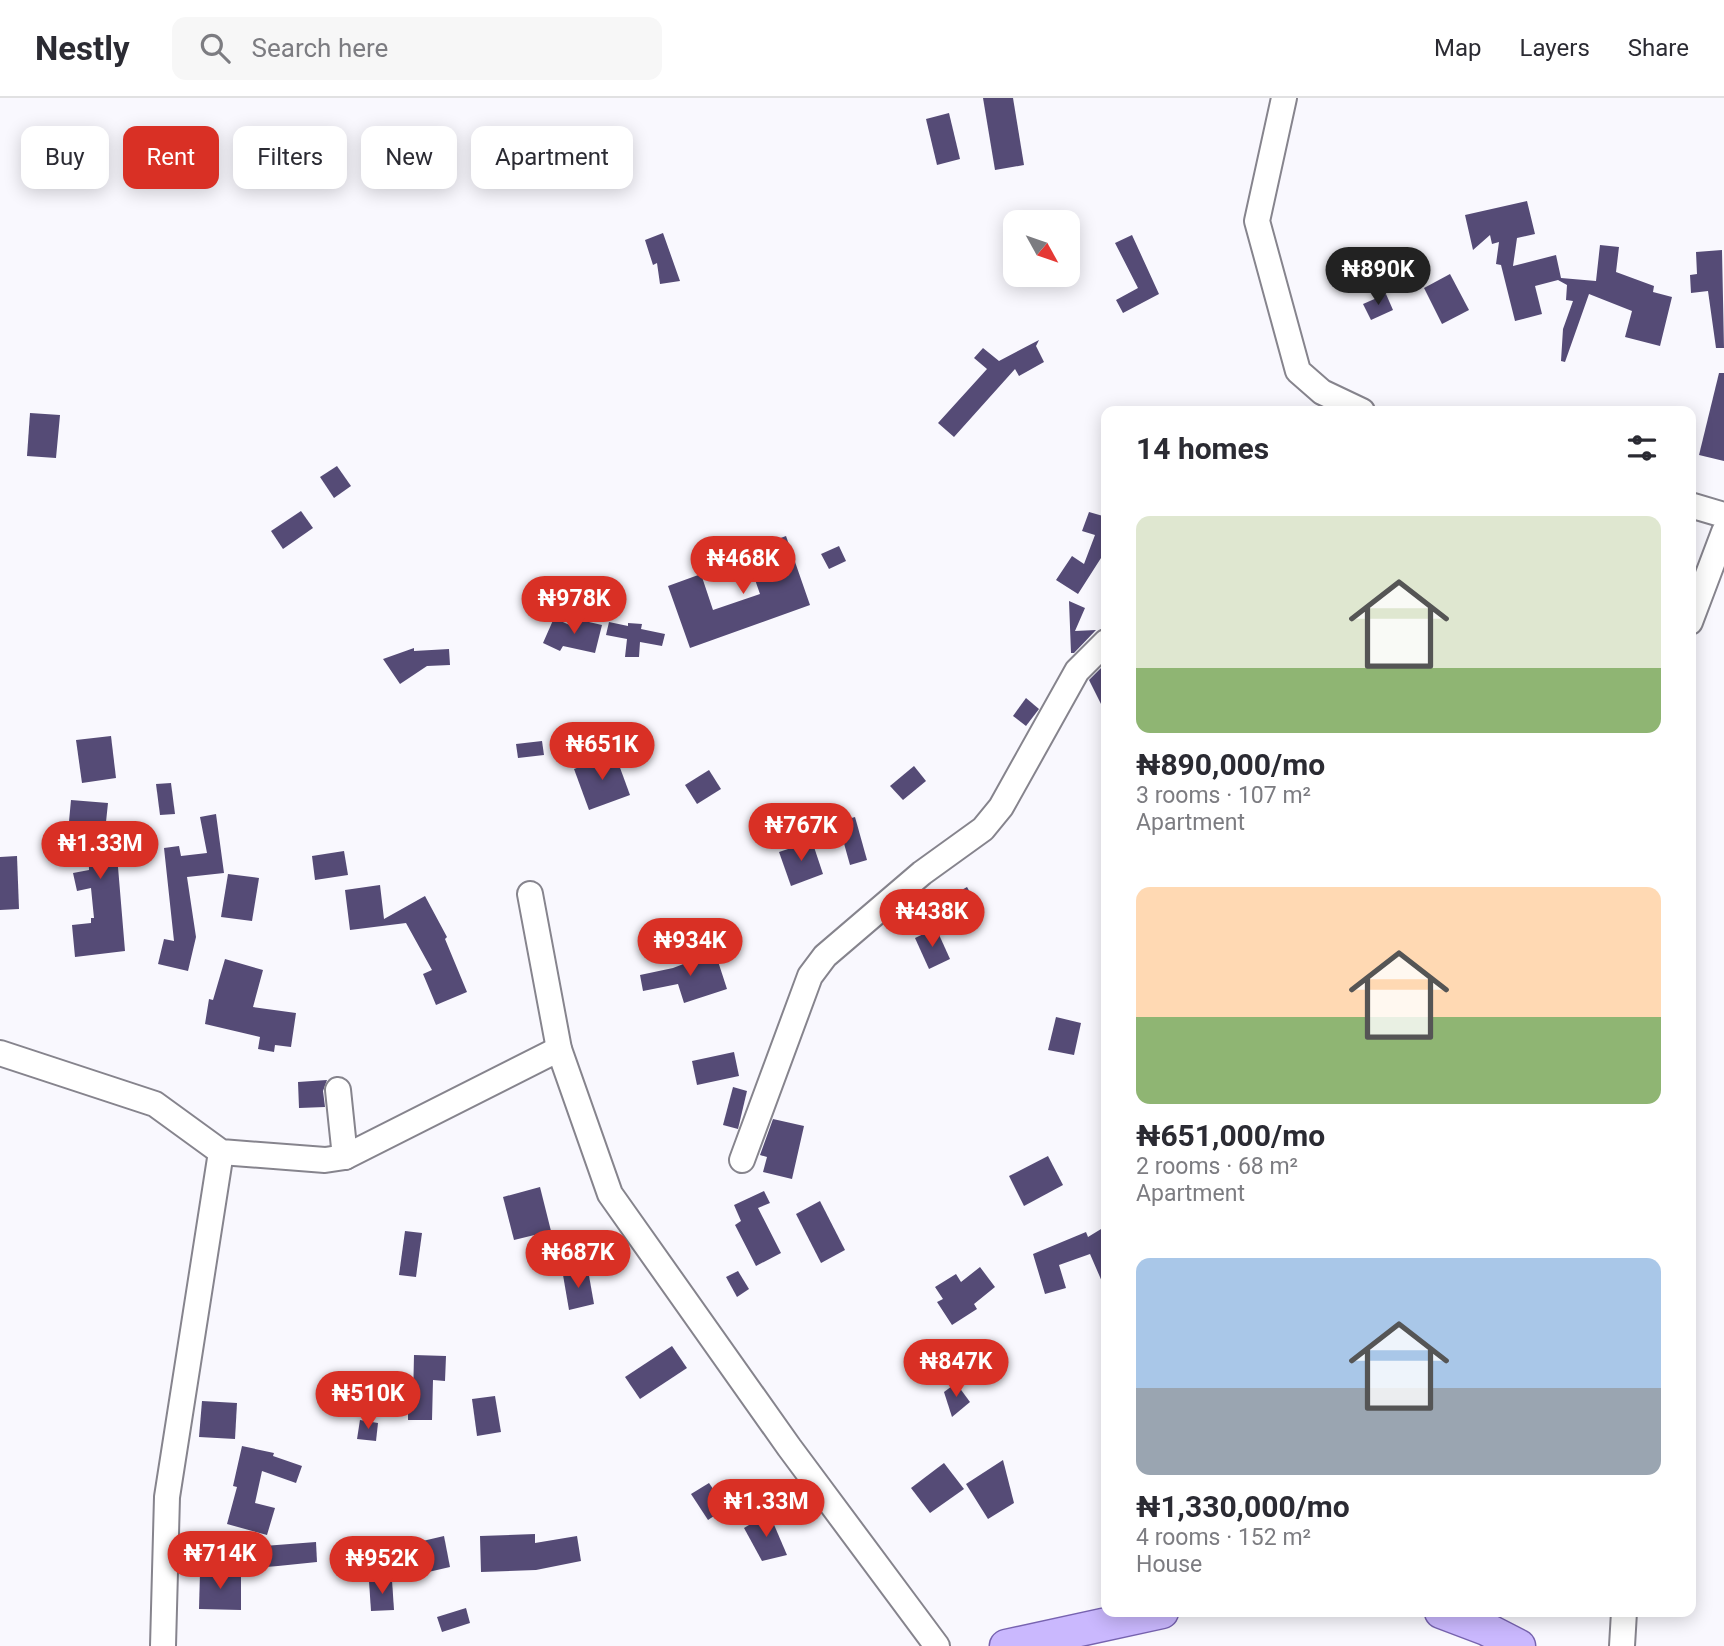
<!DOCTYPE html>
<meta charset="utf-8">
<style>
body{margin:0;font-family:Roboto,sans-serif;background:#f7f7f7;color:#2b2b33;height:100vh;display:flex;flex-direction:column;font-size:26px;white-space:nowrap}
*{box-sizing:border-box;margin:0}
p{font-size:23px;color:#7c7c81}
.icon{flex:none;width:38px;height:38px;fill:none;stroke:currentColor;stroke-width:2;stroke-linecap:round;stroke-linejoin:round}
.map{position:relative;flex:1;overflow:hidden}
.panel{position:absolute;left:1101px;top:308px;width:595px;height:1211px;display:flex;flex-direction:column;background:#fff;border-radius:14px;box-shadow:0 4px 18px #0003}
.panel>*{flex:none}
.hud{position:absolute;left:21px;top:28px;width:665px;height:63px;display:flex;gap:14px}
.needle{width:46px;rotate:130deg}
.buttons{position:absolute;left:1003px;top:112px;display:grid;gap:14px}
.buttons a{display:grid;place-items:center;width:77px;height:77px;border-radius:14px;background:#fff;box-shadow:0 4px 18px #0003;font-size:35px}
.price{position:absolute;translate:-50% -60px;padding:0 16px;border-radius:24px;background:#d93025;color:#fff;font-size:23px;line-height:46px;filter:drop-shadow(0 2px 4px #0008)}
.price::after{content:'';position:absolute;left:50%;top:42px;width:21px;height:16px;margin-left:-10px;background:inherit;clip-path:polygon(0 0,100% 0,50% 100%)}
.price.active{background:#222;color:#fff}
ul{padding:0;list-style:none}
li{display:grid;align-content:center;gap:14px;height:371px;padding:0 35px}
li span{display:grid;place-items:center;height:217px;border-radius:14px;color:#555}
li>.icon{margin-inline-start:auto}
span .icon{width:126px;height:126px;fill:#fffc;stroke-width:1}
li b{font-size:30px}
h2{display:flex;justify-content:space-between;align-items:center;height:84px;padding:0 35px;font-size:30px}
.tag{padding:0 24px;border-radius:14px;background:#fff;box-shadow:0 4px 18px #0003;font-size:24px;line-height:63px}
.tag.active{background:#d93025;color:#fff}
header{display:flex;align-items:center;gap:42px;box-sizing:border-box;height:98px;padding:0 35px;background:#fff;border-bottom:2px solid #e1e1e2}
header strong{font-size:33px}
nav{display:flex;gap:38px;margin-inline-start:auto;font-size:24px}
.search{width:490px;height:63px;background:#f7f7f7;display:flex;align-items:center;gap:18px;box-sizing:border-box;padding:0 24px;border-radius:14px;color:#7c7c81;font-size:26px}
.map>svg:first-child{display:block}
.building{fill:#554b76}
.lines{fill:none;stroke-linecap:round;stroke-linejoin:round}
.minor-casing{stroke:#86848d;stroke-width:28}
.major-casing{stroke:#7763b0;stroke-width:35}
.minor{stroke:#fff;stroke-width:24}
.major{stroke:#cab8fe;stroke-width:32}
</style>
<header>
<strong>Nestly</strong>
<div class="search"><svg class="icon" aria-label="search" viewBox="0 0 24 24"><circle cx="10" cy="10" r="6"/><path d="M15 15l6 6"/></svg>Search here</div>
<nav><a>Map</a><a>Layers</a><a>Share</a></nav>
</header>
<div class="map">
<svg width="1724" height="1548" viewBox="0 0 1724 1548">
<rect width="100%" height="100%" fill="#f9f8fe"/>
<g class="building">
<polygon points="983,0 1013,0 1024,67 995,72"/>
<polygon points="949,15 960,61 937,67 926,21"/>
<polygon points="1527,103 1535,136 1517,140 1513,168 1556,157 1561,180 1596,183 1600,147 1619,149 1616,174 1654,188 1653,194 1672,199 1660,248 1625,239 1632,213 1589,196 1565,264 1561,263 1563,231 1573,203 1566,202 1567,187 1558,182 1535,188 1542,216 1515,223 1501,167 1496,166 1499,144 1492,146 1490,137 1473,152 1465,117"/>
<polygon points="663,135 680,183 660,186 657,165 653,167 645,142"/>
<polygon points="1132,137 1159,196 1123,215 1116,202 1138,190 1115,145"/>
<polygon points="1722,152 1724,250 1716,250 1708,193 1691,195 1690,177 1697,176 1696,154"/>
<polygon points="1450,176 1469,212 1442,226 1424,190"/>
<polygon points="1386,196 1393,212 1371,222 1363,206"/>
<polygon points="1039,242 1036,248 1044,264 1019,278 1015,271 954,339 938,325 987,271 974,260 983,250 999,263"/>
<polygon points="1719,275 1724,275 1724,363 1699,357"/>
<polygon points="30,315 60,317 56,360 27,358"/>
<polygon points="337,368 351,388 334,400 320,379"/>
<polygon points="1106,412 1106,462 1101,460 1078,496 1056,482 1072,458 1084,466 1095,437 1082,433 1089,414 1103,418"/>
<polygon points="301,413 313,430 283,451 271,433"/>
<polygon points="786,438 810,507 690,550 668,488 701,476 713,512 760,496 745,453"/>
<polygon points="839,448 846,463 829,471 821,456"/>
<polygon points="1069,503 1085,510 1075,533 1096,532 1074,555 1071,555"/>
<polygon points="554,520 574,529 576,521 602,527 595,555 563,548 560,553 543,545"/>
<polygon points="609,524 628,528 628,525 642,526 641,531 665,536 662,548 640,544 639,559 625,559 627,541 606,537"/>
<polygon points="414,550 414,553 449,551 450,567 427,568 400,586 383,561"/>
<polygon points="1104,567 1106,571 1106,616 1089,582"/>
<polygon points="1026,600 1039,611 1026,628 1013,618"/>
<polygon points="111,638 116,680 82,685 76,642"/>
<polygon points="542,643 544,657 518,660 516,646"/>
<polygon points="615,656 630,697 589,712 574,671"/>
<polygon points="914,668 926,683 903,702 890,688"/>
<polygon points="709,672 721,691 697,706 685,687"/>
<polygon points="171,685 175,716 160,717 156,686"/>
<polygon points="71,702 108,705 104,743 140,744 140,758 117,757 125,853 75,859 72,827 91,825 91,820 94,820 91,790 77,793 73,775 89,772 88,736 68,734"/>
<polygon points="216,716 224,775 187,779 196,839 188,873 158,866 164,841 174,843 164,750 179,748 181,758 207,755 200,719"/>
<polygon points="855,719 867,762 850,767 838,724"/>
<polygon points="812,743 823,776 791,788 779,754"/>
<polygon points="344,753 348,777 315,782 312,758"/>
<polygon points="17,758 19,811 0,812 0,759"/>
<polygon points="228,776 259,780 252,823 221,819"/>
<polygon points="380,787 384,821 425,798 447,839 445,841 467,894 436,907 423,876 432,872 406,825 350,832 345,792"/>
<polygon points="967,789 979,810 949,827 937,806"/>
<polygon points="936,830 950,861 929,871 915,840"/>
<polygon points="715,854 727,891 684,905 678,886 643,893 640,877 673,870"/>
<polygon points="225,861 263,872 253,909 296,915 291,949 275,947 274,954 258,951 260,939 205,926 209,901 213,902"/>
<polygon points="1056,919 1081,925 1074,957 1048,952"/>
<polygon points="734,954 739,978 697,987 692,963"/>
<polygon points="327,982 323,993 325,1009 299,1010 298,984"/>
<polygon points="733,989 747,993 738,1031 723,1027"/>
<polygon points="773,1021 804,1028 792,1081 763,1074 767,1059 760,1057"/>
<polygon points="1048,1058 1063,1087 1024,1108 1009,1078"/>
<polygon points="540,1089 551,1133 514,1142 503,1099"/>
<polygon points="764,1093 770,1105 758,1110 781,1155 756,1168 735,1127 741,1123 734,1107"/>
<polygon points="820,1103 845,1152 821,1165 796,1116"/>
<polygon points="1106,1128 1106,1193 1090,1156 1059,1167 1066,1190 1045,1196 1033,1156 1086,1134 1088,1139"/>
<polygon points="405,1133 422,1135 416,1179 399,1177"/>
<polygon points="980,1169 995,1189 974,1206 977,1211 952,1227 937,1204 943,1201 935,1189 956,1176 961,1184"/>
<polygon points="588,1172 594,1206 569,1212 563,1177"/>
<polygon points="738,1173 749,1191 737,1199 726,1179"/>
<polygon points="672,1248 687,1270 640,1301 625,1279"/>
<polygon points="414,1257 446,1258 445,1283 433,1282 432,1322 408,1322 408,1301 413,1301"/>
<polygon points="956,1285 970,1304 952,1319 944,1294"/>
<polygon points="495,1298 501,1334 477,1338 472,1301"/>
<polygon points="202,1303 237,1305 235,1341 199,1339"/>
<polygon points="360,1322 378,1325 376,1343 357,1341"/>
<polygon points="242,1348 274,1355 273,1358 302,1368 296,1385 262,1373 255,1405 275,1410 267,1437 227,1426 237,1389 233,1388"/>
<polygon points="1003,1362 1014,1405 988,1421 966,1386"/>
<polygon points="944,1365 964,1391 930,1415 911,1390"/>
<polygon points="709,1385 726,1410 708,1422 691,1396"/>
<polygon points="769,1415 787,1457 762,1463 744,1430"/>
<polygon points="535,1436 535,1445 577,1438 581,1463 536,1472 481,1474 480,1438"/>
<polygon points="444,1438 450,1469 398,1481 397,1449"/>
<polygon points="316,1444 317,1464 278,1468 231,1472 224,1451"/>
<polygon points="200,1474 241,1474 241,1512 199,1511"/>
<polygon points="392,1482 394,1512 371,1513 369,1483"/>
<polygon points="466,1510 470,1525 442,1534 437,1519"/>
</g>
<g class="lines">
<g class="minor-casing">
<g id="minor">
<polyline points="1284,0 1257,123 1298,273 1322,294 1362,313"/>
<polyline points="1690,407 1724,417"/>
<polyline points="1690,524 1724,434"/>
<polyline points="530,796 559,951 610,1096 789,1349 937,1548"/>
<polyline points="0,955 155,1006 221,1054 325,1062 345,1059 559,951"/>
<polyline points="338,992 345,1059"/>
<polyline points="742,1062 810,878 825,858 922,775 983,731 1001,709 1077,573 1106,544"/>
<polyline points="163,1548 167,1399 221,1054"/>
<polyline points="1622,1548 1624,1514"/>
</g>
</g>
<g class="major-casing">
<g id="major">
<polyline points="1441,1514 1486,1531 1519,1548"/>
<polyline points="1006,1548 1162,1514"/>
</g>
</g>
<use href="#minor" class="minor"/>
<use href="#major" class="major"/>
</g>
</svg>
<div class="buttons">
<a><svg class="needle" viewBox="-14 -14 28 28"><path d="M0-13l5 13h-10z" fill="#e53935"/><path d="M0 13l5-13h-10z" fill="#7c7c81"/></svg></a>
</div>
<b class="price active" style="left:1378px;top:209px">₦890K</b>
<b class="price" style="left:743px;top:498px">₦468K</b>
<b class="price" style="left:574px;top:538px">₦978K</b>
<b class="price" style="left:602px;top:684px">₦651K</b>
<b class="price" style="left:801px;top:765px">₦767K</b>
<b class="price" style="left:100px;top:783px">₦1.33M</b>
<b class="price" style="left:932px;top:851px">₦438K</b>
<b class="price" style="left:690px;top:880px">₦934K</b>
<b class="price" style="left:578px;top:1192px">₦687K</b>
<b class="price" style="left:956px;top:1301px">₦847K</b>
<b class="price" style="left:368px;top:1333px">₦510K</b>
<b class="price" style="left:766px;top:1441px">₦1.33M</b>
<b class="price" style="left:220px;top:1493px">₦714K</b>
<b class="price" style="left:382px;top:1498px">₦952K</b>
<div class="hud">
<a class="tag">Buy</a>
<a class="tag active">Rent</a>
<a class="tag">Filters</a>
<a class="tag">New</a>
<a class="tag">Apartment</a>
</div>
<section class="panel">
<h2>14 homes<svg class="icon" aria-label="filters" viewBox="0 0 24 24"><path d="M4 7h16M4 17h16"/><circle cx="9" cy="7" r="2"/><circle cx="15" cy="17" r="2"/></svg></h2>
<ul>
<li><span style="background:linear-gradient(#dfe7d0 70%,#8fb573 0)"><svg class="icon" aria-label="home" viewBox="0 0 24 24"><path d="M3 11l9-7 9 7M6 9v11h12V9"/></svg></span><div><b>₦890,000/mo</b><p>3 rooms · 107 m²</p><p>Apartment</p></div></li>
<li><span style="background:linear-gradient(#ffd9b3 60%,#8fb573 0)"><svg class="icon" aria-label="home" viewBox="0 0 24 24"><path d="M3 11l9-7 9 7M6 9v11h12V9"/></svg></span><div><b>₦651,000/mo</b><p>2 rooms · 68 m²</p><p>Apartment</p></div></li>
<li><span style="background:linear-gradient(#a9c7e8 60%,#9aa5b1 0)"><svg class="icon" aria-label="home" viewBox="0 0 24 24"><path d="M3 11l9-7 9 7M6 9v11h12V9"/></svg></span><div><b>₦1,330,000/mo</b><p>4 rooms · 152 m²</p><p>House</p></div></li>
</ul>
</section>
</div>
